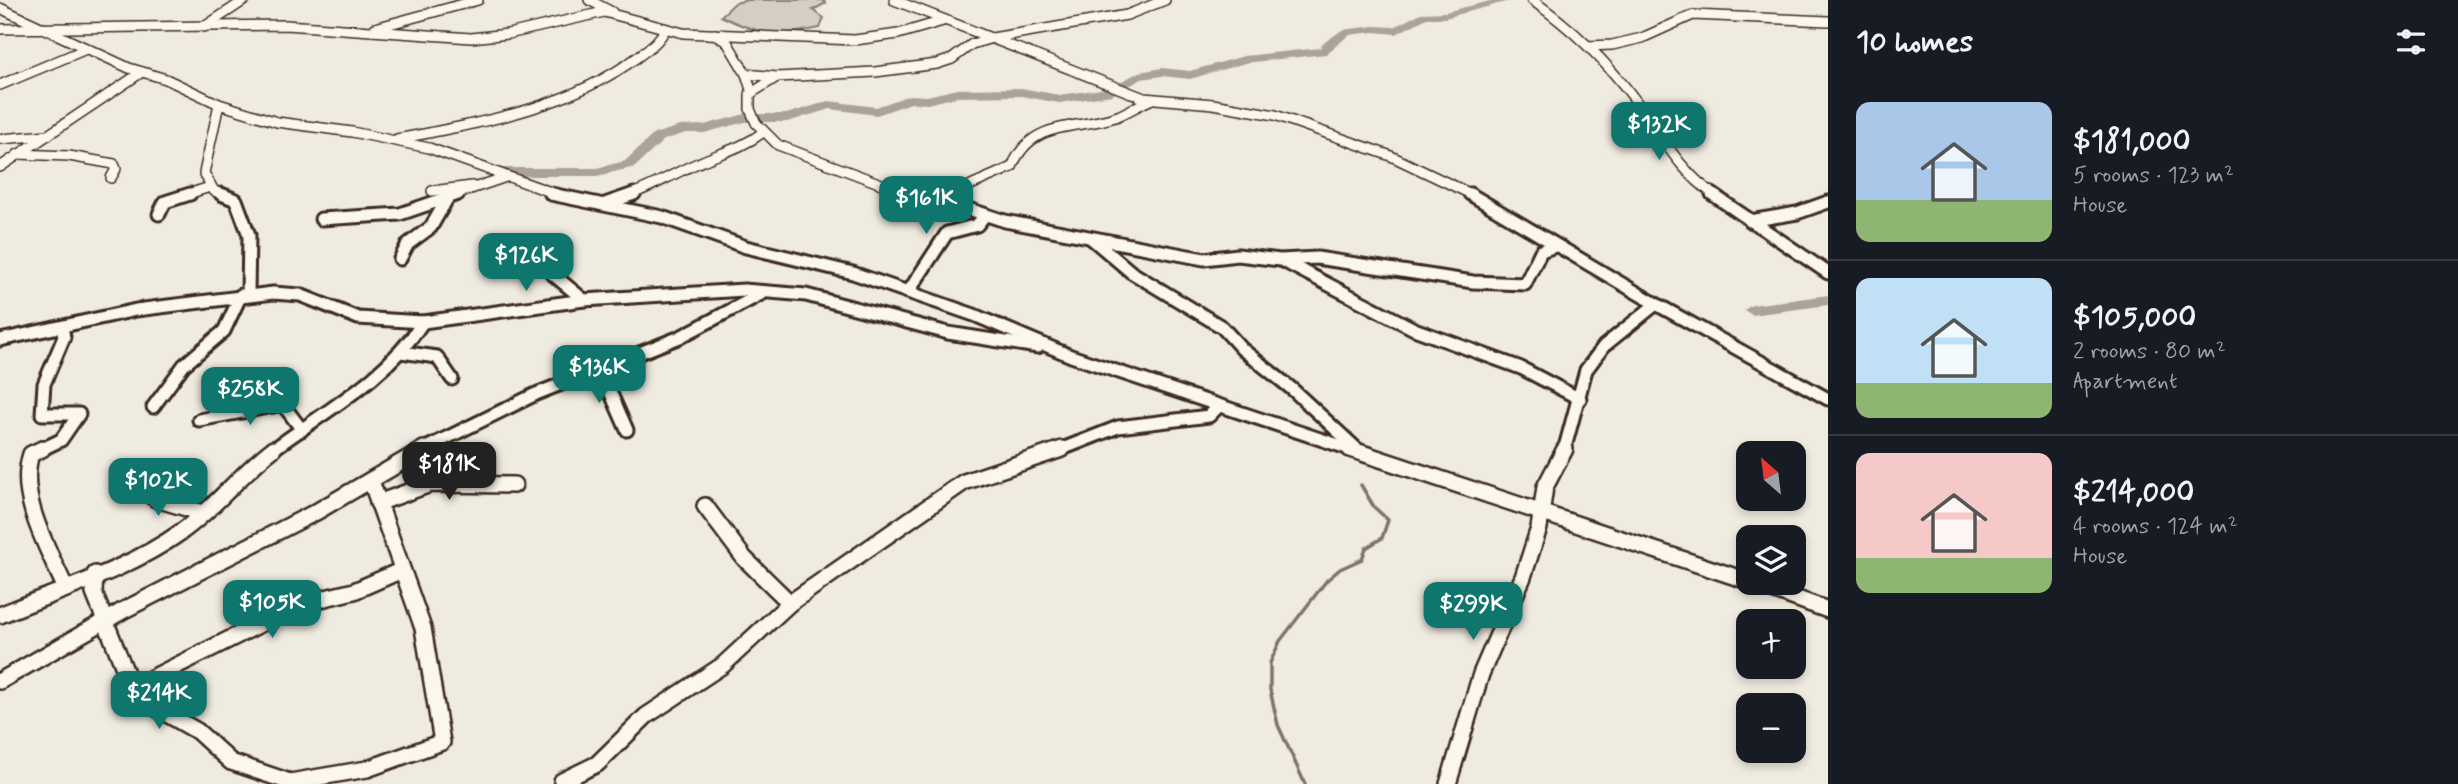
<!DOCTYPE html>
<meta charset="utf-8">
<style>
body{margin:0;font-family:Mynerve,sans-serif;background:#242831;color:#f1f3f6;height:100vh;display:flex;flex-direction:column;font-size:26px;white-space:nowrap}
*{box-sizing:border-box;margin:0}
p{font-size:23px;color:#9ea1a6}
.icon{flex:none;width:38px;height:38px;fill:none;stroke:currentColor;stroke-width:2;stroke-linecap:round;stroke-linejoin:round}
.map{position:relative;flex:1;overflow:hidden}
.sheet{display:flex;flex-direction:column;background:#171b24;width:630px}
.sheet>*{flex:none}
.needle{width:46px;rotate:332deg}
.fabs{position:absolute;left:1736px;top:441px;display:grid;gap:14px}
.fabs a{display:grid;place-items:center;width:70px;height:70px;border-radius:14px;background:#171b24;box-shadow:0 4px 10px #0003;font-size:35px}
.price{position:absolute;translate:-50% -60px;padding:0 16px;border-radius:14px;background:#0f766e;color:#fff;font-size:23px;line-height:46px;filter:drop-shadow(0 2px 4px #0008)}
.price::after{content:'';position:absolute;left:50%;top:42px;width:21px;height:16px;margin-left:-10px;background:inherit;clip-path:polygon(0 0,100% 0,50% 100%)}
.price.on{background:#222;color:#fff}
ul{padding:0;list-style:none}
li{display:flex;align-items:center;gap:21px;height:175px;padding:0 28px}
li+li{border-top:2px solid #363941}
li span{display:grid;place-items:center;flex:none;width:196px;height:140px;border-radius:14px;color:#555}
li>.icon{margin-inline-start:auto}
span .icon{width:84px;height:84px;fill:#fffc;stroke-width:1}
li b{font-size:30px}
h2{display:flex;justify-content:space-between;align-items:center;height:84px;padding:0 28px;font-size:30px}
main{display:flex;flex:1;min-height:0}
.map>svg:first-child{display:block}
.green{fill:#d5cec3;stroke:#887c70;stroke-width:2}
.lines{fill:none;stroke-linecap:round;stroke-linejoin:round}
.stream{stroke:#7f7367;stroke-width:3.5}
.river{fill:#aca397;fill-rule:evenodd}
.minor-far2-casing{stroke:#3b2a1e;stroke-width:12}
.minor-far1-casing{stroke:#3b2a1e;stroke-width:17}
.minor-casing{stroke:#3b2a1e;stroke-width:20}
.minor-far2{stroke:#fbf7ec;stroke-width:9}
.minor-far1{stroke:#fbf7ec;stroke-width:11}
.minor{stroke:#fbf7ec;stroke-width:15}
</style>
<main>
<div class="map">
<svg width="1828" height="784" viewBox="0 0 1828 784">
<rect width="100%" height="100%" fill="#f0ebe0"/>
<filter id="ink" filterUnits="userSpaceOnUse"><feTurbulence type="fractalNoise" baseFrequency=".0143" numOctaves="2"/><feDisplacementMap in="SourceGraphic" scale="14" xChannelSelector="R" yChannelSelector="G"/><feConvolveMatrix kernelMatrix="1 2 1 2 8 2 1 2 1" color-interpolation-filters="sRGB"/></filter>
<g filter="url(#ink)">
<path class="green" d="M747,0H822L826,3L813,10L824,18L820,28C779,37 759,35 721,16L735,3Z"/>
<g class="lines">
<polyline class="stream" points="1305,784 1278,725 1270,690 1270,663 1280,641 1327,580 1340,569 1362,559 1366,548 1382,538 1388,520 1374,507 1361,485"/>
<g class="river">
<polygon points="1494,0 1513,0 1445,18 1427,18 1396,34 1374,32 1349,35 1326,54 1245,63 1190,79 1162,76 1142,79 1112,95 1059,103 1021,96 957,97 927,104 911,103 877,115 830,109 787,122 745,122 704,133 686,133 664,140 635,167 597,176 504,176 497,172 504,168 597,168 625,161 654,134 680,126 704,125 745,114 786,114 829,101 876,107 910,95 927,96 957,89 1021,88 1059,95 1109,88 1139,72 1162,68 1190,71 1244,56 1320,48 1322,44 1342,30 1374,26 1394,27 1421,13 1445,12"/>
<polygon points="1828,295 1828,305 1752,315 1744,310 1752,305"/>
</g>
<g class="minor-far2-casing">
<g id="minor-far2">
<polyline points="589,0 612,12"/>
<polyline points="894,0 1144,98 1213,104 1275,115 1391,156 1473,195"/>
<path d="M1532,0C1572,28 1607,62 1636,101C1661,135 1679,171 1715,195"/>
<polyline points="0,8 129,68 166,79 219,104 277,122 352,132 429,148 559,195"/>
<polyline points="204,27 245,0"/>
<polyline points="375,28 478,0"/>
<polyline points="0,29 286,25 471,38 508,34 604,12 683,33 855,40 898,34 943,21"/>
<polyline points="715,34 727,42 746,74"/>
<polyline points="1588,46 1612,45 1642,38 1693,15 1828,21"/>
<polyline points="0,85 86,49"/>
<polyline points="752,93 746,74 777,77"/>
<polyline points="219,104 204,173 214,191 225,195"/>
<polyline points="0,139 48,135"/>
<path d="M397,139C480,123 570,108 639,56C649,48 660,41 665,29"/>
<polyline points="18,154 69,156 114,164 116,169 111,178"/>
<polyline points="0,167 142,72"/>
<polyline points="432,191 472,186"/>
<polyline points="185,195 210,187"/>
<polyline points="453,195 506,177"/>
<path d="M629,195C653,187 674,173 698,163C720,153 742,148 762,133"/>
<polyline points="931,195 892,188 778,145 756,123 750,109 750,94 777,77 875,72 937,64 952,59 972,44 992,38 1127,15 1165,0"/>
<path d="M956,195L971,185L1012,167C1032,118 1076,131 1118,116C1129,111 1141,104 1152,99"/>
</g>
</g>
<g class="minor-far1-casing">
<g id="minor-far1">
<polyline points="221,194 236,200 249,235 248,294"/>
<polyline points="551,194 662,217 746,247 853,273 974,315 1071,356 1356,451"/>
<polyline points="923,194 1005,221 1204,259 1238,255 1280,260 1317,258 1473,282 1525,284 1541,251 1555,246"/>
<polyline points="1470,194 1656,304 1828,399"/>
<polyline points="1712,194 1828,273"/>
<polyline points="951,202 958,194"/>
<polyline points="605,204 634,194"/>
<polyline points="159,214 165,202 190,194"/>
<polyline points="321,219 400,214 458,194"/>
<polyline points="1750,221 1797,213 1828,202"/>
<polyline points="1091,238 1131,272 1222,327 1242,349 1292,389 1358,450"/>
<polyline points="539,257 550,272 584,300"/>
<polyline points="400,259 408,244 431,227 447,199"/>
<polyline points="1283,261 1414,329 1521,368 1580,399"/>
<polyline points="909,291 947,233 977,225 985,215"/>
<polyline points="0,340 136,310 273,293 300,295 358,318 423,322 584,300 744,290 806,295 948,333 1038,347"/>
<polyline points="401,352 437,357 452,379"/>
<polyline points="600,369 627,430"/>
<polyline points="153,407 184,365 224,331 241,295"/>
<polyline points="199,420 279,405 284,406 302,430"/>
<polyline points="38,451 61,440 79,414 42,414 44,384 64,337 62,327"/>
<path d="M271,451C325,411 385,380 423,322"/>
<polyline points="420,451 536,394 680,337 765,292"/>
<polyline points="1057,451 1118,427 1209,416 1219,406"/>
<polyline points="1564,451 1586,370 1604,346 1656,304"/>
</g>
</g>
<g class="minor-casing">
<g id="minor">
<path d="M42,449L31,454C17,497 48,548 65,587"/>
<polyline points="1350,449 1748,581"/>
<polyline points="133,483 156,499 203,513"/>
<polyline points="378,503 430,484 514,485"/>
<polyline points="705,506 744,558 790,603"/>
<polyline points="95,574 94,593 132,688 153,706 197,731 231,762 290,782 367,769 442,742 423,628 371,481"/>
<polyline points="1753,583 1828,610"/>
<path d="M0,615C60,590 128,570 181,532C215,508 240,474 273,449"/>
<polyline points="0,681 124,610 316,512 424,449"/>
<polyline points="132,688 300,604 354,591 402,570"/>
<polyline points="562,781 597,764 646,716 723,665 790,603 964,482 1062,449"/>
<polyline points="1448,784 1481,674 1523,577 1539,528 1545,487 1565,449"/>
</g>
</g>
<use href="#minor-far2" class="minor-far2"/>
<use href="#minor-far1" class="minor-far1"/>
<use href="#minor" class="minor"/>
</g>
</g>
</svg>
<div class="fabs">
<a><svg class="needle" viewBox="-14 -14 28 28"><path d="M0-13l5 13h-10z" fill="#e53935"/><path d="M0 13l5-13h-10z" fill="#9ea1a6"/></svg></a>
<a><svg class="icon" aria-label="layers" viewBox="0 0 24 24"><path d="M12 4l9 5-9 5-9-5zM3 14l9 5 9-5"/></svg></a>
<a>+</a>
<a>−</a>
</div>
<b class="price" style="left:1659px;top:162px">$132K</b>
<b class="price" style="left:926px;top:236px">$161K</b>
<b class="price" style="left:526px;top:293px">$126K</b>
<b class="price" style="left:599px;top:405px">$136K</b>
<b class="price" style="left:250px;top:427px">$258K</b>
<b class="price on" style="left:449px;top:502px">$181K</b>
<b class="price" style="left:158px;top:518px">$102K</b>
<b class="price" style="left:272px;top:640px">$105K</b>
<b class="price" style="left:1473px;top:642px">$299K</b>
<b class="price" style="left:159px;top:731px">$214K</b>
</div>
<section class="sheet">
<h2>10 homes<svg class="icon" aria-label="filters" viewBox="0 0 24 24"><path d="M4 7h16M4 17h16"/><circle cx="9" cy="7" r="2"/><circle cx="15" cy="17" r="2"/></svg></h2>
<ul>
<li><span style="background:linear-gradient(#a9c7e8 70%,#8fb573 0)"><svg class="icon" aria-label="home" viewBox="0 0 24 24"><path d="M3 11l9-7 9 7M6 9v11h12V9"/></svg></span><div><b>$181,000</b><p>5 rooms · 123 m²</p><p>House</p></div></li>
<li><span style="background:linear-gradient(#bfe0f5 75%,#8fb573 0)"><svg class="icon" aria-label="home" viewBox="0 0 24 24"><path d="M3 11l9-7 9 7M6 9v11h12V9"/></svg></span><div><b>$105,000</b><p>2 rooms · 80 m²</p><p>Apartment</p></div></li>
<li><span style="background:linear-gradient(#f6c9c9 75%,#8fb573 0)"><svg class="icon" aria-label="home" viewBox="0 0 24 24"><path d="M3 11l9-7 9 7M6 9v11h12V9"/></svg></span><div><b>$214,000</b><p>4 rooms · 124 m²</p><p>House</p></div></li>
</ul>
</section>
</main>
